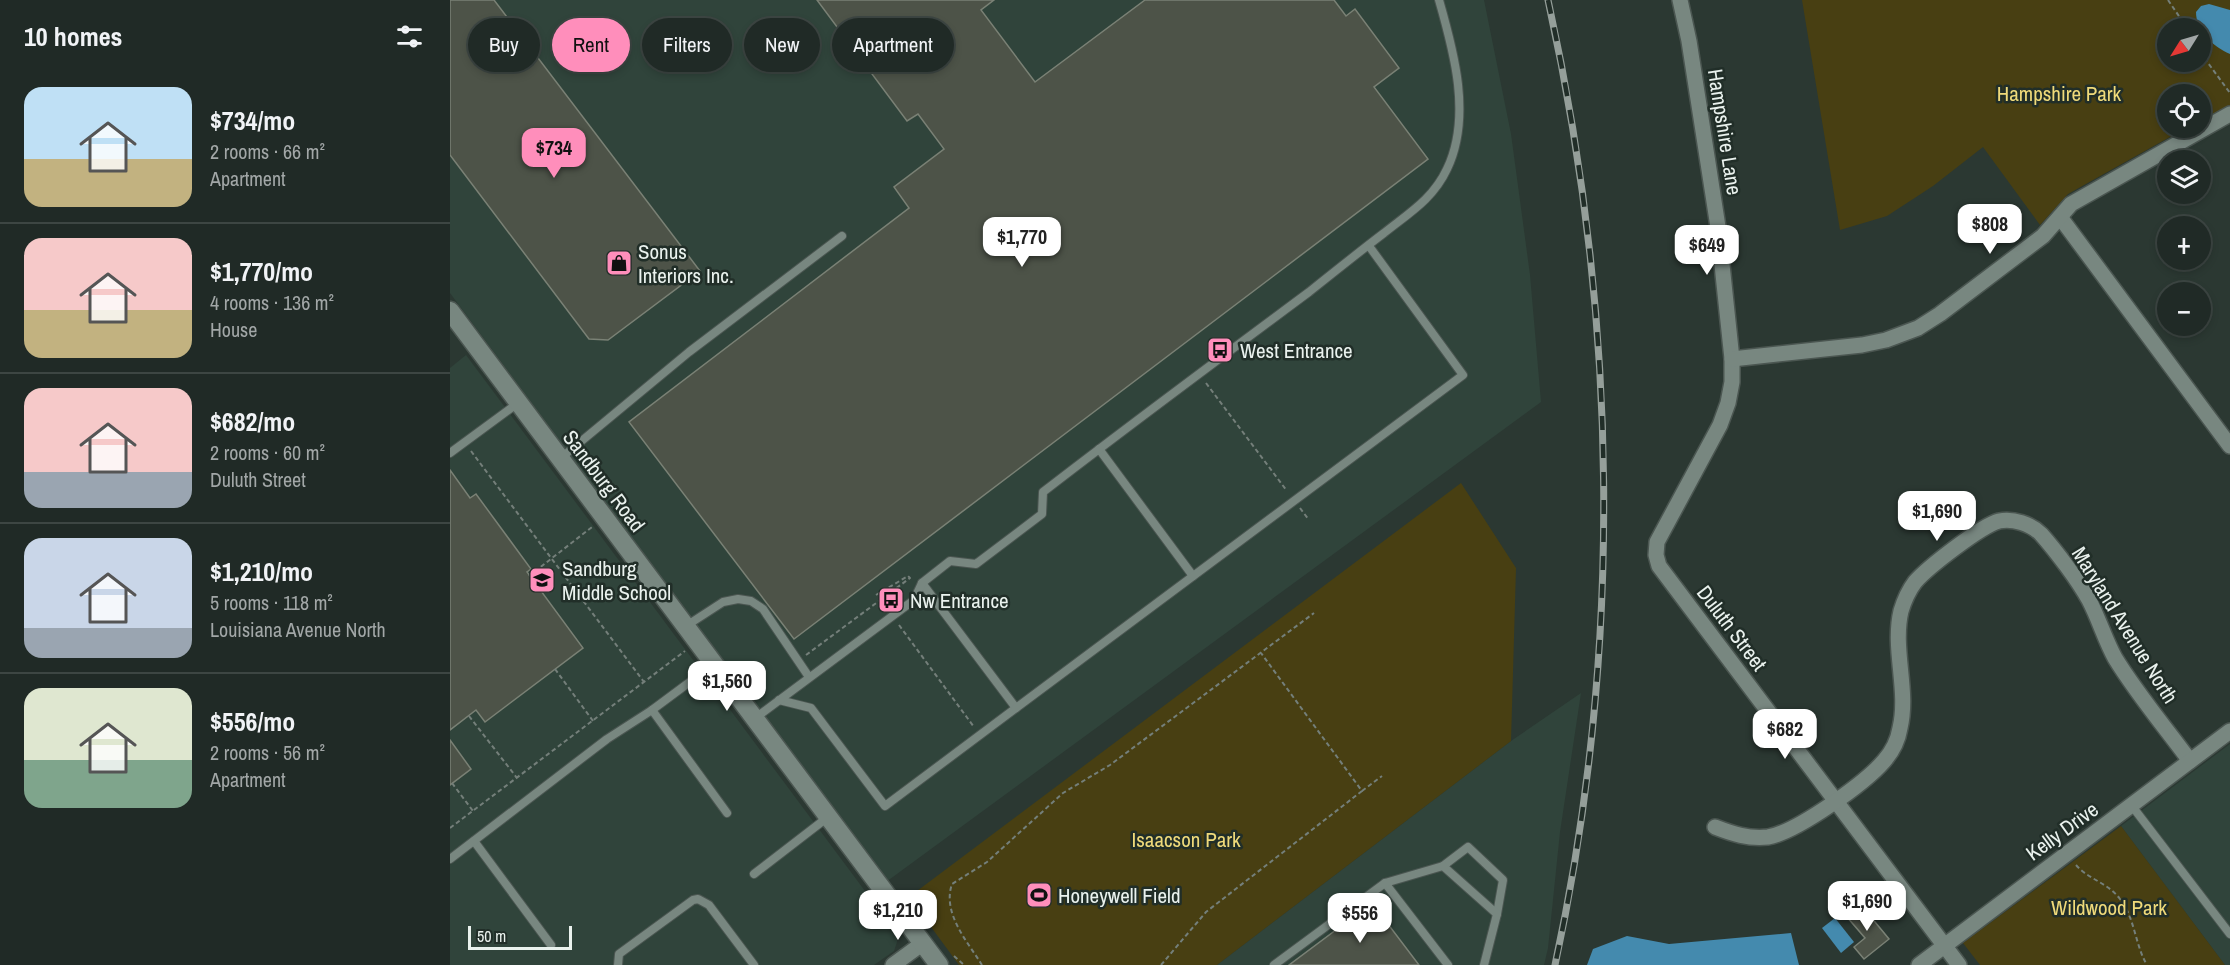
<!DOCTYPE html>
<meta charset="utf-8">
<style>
body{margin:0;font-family:"Archivo Narrow",sans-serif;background:#2d3632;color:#f1f3f6;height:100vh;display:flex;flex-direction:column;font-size:22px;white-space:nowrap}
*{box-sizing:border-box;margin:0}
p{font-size:20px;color:#a2a7a7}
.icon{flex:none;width:33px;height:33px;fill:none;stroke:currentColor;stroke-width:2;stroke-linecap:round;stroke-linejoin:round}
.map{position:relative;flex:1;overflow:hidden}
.drawer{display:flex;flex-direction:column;background:#202a26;width:450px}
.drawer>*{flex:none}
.banner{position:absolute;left:18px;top:18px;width:570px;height:54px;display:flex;gap:12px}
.needle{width:39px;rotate:233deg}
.fabs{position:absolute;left:1707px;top:18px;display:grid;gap:12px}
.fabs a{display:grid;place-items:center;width:54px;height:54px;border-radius:50%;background:#202a26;box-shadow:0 3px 9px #0003,0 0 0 2px #3d4643;font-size:30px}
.scale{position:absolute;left:18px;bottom:15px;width:104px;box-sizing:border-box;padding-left:6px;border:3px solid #eaf2ee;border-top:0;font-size:16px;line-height:21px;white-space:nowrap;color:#eaf2ee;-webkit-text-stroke:4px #212e28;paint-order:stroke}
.price{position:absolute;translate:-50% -51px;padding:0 14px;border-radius:12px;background:#fff;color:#222;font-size:20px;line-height:39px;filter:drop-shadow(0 2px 3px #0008)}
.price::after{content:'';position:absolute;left:50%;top:36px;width:18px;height:14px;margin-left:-9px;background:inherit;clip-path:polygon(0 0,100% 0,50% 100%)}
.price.on{background:#ff8ebb;color:#111}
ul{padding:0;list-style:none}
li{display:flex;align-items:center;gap:18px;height:150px;padding:0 24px}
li+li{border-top:2px solid #3d4643}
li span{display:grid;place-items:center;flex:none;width:168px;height:120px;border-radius:18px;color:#555}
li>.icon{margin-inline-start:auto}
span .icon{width:72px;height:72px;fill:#fffc;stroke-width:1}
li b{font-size:26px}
h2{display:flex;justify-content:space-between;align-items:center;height:72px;padding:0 24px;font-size:26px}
.tag{padding:0 21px;border-radius:27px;background:#202a26;box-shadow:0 3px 9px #0003,0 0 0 2px #3d4643;font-size:21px;line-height:54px}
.tag.on{background:#ff8ebb;color:#111}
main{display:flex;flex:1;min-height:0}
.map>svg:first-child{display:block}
.built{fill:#30443b}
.green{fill:#483f12;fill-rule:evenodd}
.water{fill:#448aae}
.building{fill:#4d5348;stroke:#7a8175;stroke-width:1.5}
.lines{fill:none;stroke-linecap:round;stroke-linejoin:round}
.service-casing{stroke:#4b5651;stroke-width:10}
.minor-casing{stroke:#4b5651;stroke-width:18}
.tertiary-casing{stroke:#4b5651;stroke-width:21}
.path{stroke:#747f7a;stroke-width:2;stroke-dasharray:4.5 3;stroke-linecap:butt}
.service{stroke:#788780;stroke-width:8}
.minor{stroke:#788780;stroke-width:15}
.tertiary{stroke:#788780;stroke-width:18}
.rail-casing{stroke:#959f9a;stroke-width:7}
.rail{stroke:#212e28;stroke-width:4.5;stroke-dasharray:14;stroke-linecap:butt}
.labels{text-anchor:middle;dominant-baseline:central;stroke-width:5;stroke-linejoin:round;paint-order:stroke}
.park-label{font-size:21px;fill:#efda7a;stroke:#212e28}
.street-label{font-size:21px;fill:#eaf2ee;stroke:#212e28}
.poi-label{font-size:21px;fill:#eaf2ee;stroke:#212e28;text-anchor:start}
</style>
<main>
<section class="drawer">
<h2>10 homes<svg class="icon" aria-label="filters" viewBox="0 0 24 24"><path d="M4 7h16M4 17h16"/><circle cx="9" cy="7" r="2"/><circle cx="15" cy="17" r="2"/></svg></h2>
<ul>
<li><span style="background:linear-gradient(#bfe0f5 60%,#c2b280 0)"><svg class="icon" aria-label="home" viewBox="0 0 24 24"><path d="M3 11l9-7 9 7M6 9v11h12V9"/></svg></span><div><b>$734/mo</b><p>2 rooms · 66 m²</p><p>Apartment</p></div></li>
<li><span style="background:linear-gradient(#f6c9c9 60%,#c2b280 0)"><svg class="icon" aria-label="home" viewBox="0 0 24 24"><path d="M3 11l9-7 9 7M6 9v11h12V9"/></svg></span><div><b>$1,770/mo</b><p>4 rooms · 136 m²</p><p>House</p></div></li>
<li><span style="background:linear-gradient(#f6c9c9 70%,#9aa5b1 0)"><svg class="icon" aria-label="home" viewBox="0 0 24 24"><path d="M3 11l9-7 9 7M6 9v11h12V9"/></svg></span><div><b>$682/mo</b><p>2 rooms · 60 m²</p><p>Duluth Street</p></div></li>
<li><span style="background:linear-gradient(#c9d6e8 75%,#9aa5b1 0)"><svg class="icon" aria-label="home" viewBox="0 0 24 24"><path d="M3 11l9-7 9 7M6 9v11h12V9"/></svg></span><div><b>$1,210/mo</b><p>5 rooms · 118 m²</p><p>Louisiana Avenue North</p></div></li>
<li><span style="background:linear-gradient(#dfe7d0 60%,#7fa58c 0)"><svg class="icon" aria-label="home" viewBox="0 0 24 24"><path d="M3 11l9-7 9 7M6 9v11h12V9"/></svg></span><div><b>$556/mo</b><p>2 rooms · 56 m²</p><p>Apartment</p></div></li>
</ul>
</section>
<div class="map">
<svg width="1780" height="965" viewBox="0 0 1780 965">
<rect width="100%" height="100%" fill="#2b3832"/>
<g class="built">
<polygon points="0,0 1034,0 1061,134 1080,275 1091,402 436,882 0,293"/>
<polygon points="16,355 447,934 447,942 444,951 424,965 0,965 0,368"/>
<polygon points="1131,693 1110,832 1098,948 1094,965 767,965 1061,741"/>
<polygon points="1780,744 1780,965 1775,965 1671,826"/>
</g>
<g class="green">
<path d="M1352,0H1780V107L1751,119L1750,94H1718V128H1736L1618,194L1590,225L1533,147L1483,186L1437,216L1390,230ZM1718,28H1750V62H1718Z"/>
<polygon points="1011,483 1066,568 1061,741 767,965 509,965 459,897"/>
<polygon points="1671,826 1775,965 1530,965 1513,943"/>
</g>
<g class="water">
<path d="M1759,4L1780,10V54C1762,46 1746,31 1746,12L1751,6Z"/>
<polygon points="1385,918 1404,942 1391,953 1372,928"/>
<polygon points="1341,933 1349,965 1137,965 1143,949 1177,936 1219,944"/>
</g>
<g class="building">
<polygon points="0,0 44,0 250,271 158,340 139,339 0,155"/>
<polygon points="367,0 544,0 531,10 585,82 695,0 884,0 896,16 905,9 949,68 924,87 978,159 344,639 179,422 459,208 444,187 494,149 468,114 457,121"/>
<polygon points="0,470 20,498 26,494 81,569 77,572 133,648 35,722 26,710 0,730"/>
<polygon points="0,740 21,769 0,785"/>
<polygon points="922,903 969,965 839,965"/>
<polygon points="1411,905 1439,939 1414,959 1404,947 1415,938 1397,917"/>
</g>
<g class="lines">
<g class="service-casing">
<g id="service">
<polyline points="649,449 743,576"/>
<polyline points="0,453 68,403"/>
<polyline points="111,458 239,352 392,236"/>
<polyline points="236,626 273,602 288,599 301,601 313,609 359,677"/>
<polyline points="329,700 361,708 435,806 566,708 472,583"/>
<polyline points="566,708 1013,375 919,246"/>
<polyline points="202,710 277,813"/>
<path d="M304,719L464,600L472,583L500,561L526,564L592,514L593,492C681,424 770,358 859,292C884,272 909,252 934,233C959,213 983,199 997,169C1022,117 1004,52 989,0"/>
<polyline points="1682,806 1780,934"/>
<polyline points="24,841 101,945"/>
<polyline points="0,859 157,739 202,710 264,664"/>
<polyline points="993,866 1018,847 1053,880 1047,914"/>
<polyline points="304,874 378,817"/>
<polyline points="935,883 998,965"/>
<polyline points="168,965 169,954 243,900 248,899 259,905 304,965"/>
<polyline points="824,965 935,883 993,866 1047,914 1034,965"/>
</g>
</g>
<g class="minor-casing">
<g id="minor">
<polyline points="1230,0 1239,41 1268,227 1282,359 1282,382 1278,403 1270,425 1207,542 1206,555 1209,566 1509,965"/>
<polyline points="1610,217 1780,446"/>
<polyline points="1282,359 1412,345 1436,340 1468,328 1490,314 1593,236 1621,204 1780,114"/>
<path d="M1265,827C1283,834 1298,839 1318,837C1347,832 1415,783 1434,761C1442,752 1448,740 1450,728C1459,690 1442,649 1451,611C1454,601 1459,590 1465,582C1478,567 1531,526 1549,521C1563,518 1581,524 1591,534C1606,551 1628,580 1639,600C1649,619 1655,640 1665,658C1687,694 1715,727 1740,761"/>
<polyline points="443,965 473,943"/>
<polyline points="1469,965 1780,731"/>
</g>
</g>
<g class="tertiary-casing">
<polyline id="tertiary" points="0,311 489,965"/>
</g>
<g class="path">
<polyline points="1718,0 1737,28"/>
<polyline points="1750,52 1780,93"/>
<polyline points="756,383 837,491"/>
<polyline points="21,451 194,682"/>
<polyline points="850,508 859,520"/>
<polyline points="79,576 142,527"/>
<polyline points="449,625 524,727"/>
<polyline points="356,655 460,578 458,576 426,595"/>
<polyline points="105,669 143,721"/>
<polyline points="19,716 67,778"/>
<polyline points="2,783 23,811"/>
<polyline points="912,791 932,776"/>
<polyline points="0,828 235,651"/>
<path d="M1626,865C1639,880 1657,882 1670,899C1685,918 1685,945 1697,965"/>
<polyline points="504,956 514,965"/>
<path d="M532,965C517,941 492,913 502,884L537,862L613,793L660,765L864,613"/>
<polyline points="711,965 756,912 912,791 811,653"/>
</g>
<use href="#service" class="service"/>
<use href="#minor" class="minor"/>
<use href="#tertiary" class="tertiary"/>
<g class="rail-casing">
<path id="rail" d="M1098,0C1168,317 1174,647 1105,965"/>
</g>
<use href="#rail" class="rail"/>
</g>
<defs>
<g id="shop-square" transform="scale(1.35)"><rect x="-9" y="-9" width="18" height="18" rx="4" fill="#ff8ebb" stroke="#212e28"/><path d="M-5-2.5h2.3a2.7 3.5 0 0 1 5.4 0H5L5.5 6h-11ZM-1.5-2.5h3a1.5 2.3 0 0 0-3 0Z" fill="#111"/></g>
<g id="bus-square" transform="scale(1.35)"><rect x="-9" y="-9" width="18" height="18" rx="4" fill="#ff8ebb" stroke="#212e28"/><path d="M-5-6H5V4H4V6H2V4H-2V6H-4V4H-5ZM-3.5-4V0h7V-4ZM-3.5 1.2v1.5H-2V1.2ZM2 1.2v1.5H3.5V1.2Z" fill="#111"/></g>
<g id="school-square" transform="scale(1.35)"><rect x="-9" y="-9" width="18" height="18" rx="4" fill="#ff8ebb" stroke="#212e28"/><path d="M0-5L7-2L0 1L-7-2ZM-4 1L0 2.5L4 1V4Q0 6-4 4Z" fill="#111"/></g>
<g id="stadium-square" transform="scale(1.35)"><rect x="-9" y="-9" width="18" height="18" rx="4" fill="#ff8ebb" stroke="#212e28"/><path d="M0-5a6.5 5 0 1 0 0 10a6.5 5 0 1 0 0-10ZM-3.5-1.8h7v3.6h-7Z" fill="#111"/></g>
</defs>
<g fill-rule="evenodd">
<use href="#shop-square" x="169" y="263"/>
<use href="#bus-square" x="770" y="350"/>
<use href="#school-square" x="92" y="580"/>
<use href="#bus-square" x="441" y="600"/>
<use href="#stadium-square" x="589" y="895"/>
</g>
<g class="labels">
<g class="park-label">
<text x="1609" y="93">Hampshire Park</text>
<text x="736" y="839">Isaacson Park</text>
<text x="1659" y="907">Wildwood Park</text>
</g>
<g class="street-label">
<text transform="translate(1275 132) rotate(81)">Hampshire Lane</text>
<text transform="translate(154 481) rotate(53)">Sandburg Road</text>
<text transform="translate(1675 625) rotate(58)">Maryland Avenue North</text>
<text transform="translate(1282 628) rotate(53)">Duluth Street</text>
<text transform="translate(1612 831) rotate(-36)">Kelly Drive</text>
</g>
<g class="poi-label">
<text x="188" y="251">Sonus<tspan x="188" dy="24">Interiors Inc.</tspan></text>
<text x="790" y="350">West Entrance</text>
<text x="112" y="568">Sandburg<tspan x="112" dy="24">Middle School</tspan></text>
<text x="460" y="600">Nw Entrance</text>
<text x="608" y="895">Honeywell Field</text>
</g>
</g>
</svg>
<div class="fabs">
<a><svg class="needle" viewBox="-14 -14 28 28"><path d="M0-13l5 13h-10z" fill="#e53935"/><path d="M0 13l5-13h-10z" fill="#a2a7a7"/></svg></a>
<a><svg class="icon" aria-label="locate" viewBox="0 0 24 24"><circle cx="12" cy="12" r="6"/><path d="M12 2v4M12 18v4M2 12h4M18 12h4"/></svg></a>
<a><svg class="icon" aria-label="layers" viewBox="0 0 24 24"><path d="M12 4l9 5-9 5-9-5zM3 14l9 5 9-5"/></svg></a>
<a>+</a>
<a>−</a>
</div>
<div class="scale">50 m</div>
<b class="price on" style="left:104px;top:179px">$734</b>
<b class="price" style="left:1540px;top:255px">$808</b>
<b class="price" style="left:572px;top:268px">$1,770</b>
<b class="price" style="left:1257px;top:276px">$649</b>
<b class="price" style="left:1487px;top:542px">$1,690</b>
<b class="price" style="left:277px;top:712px">$1,560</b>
<b class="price" style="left:1335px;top:760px">$682</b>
<b class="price" style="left:1417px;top:932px">$1,690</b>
<b class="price" style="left:448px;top:941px">$1,210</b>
<b class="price" style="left:910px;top:944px">$556</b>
<div class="banner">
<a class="tag">Buy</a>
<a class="tag on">Rent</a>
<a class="tag">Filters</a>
<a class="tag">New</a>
<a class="tag">Apartment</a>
</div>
</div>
</main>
